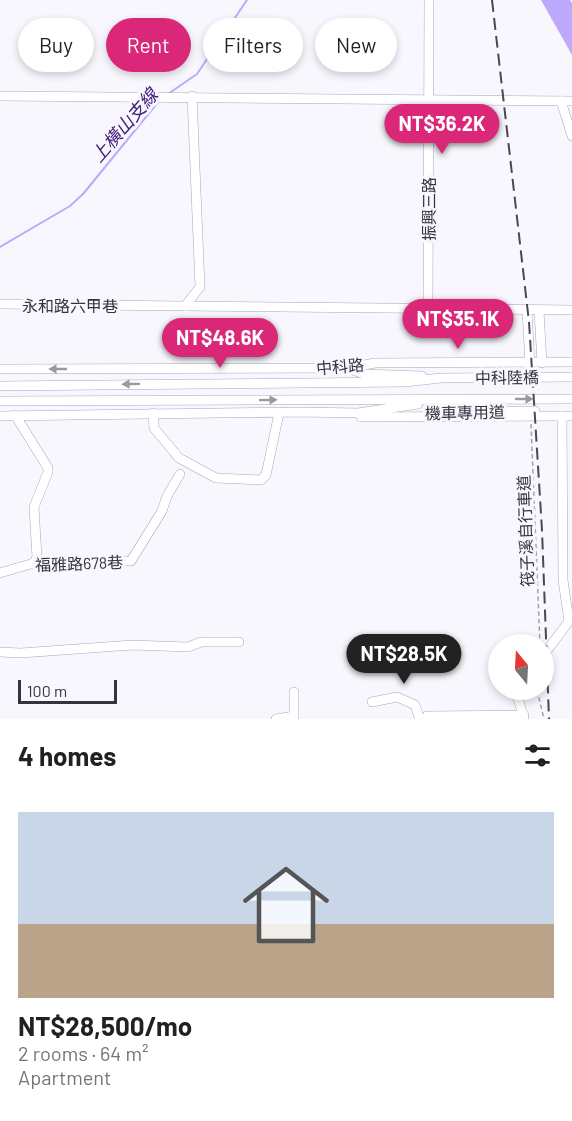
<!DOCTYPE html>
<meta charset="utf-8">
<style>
body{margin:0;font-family:Barlow,"Noto Sans TC",sans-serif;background:#f6f6f6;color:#202124;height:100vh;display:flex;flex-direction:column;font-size:22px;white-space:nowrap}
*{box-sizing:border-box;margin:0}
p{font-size:20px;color:#757577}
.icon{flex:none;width:33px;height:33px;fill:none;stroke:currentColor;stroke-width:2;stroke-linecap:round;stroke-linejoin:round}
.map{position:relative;height:719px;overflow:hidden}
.details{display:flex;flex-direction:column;background:#fff;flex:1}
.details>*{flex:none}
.guide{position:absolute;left:18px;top:18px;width:537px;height:54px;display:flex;gap:12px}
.needle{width:39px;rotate:342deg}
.controls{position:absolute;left:488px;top:634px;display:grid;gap:12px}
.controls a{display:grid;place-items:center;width:66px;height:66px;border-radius:50%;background:#fff;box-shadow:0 3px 9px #0003;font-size:30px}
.scale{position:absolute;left:18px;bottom:15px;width:99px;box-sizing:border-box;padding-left:6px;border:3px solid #35333e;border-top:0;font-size:16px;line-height:21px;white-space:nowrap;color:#35333e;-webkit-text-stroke:4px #f8f7fd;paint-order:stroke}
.price{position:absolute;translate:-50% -51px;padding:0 14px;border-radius:21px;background:#db2777;color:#fff;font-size:20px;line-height:39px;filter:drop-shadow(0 2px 3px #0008)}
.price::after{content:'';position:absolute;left:50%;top:36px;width:18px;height:14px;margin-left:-9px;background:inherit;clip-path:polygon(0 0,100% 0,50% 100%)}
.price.current{background:#222;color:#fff}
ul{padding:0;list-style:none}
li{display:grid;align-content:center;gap:12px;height:318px;padding:0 18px}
li span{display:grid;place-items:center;height:186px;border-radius:0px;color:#555}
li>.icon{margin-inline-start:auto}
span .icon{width:108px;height:108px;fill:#fffc;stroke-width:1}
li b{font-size:26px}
h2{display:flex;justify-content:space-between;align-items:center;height:72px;padding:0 18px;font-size:26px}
.chip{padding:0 21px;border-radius:27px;background:#fff;box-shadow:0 3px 9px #0003;font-size:21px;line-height:54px}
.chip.current{background:#db2777;color:#fff}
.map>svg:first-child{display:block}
.water{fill:#beaafc}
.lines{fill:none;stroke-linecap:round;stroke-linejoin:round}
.stream{stroke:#beaafc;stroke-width:2}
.minor-casing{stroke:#aba5c0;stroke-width:10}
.path{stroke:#a3a2aa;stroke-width:1.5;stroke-dasharray:4.5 3;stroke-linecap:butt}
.minor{stroke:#fff;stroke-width:9}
.rail{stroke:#4a4853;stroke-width:2;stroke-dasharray:12 6;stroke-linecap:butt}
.oneway{fill:#9a999e}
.labels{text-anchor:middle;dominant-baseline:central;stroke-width:6;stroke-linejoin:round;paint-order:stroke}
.street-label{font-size:16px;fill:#35333e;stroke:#f8f7fd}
.water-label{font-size:18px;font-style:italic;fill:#43207c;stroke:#f8f7fd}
</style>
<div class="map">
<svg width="572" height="719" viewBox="0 0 572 719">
<rect width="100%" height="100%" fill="#f8f7fd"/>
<polygon class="water" points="541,0 570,0 572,3 572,55"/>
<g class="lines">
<g class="stream">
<polyline points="168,94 197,74 247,0"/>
<polyline points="0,247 70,206 83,194 159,101"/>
</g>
<g class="minor-casing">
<g id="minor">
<polyline points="0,96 572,101"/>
<polyline points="561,101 572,136"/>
<polyline points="0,304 572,310"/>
<polyline points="185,306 200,287 192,96"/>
<polyline points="428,309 429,0"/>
<polyline points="527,311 530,364"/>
<polyline points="539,311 542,363"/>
<polyline points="0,369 348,368 375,363 572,362"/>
<polyline points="350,369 364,374 422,376"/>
<polyline points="0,386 405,382 441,378 572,377"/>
<polyline points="0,401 572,399"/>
<polyline points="450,412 535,411"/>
<polyline points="153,413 154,428 179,458 216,478 261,480 266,475 279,413"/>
<polyline points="15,415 48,468 48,472 34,507 37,557 34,563"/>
<polyline points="0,416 301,412 358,413 418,404"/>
<polyline points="361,417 572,416"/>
<polyline points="0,573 34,563 131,561 162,511 167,496 180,474"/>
<polyline points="0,652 21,653 132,645 188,647 201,642 239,642"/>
<polyline points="543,656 569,621 563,580 562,416"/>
<polyline points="522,690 518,698 524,719"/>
<polyline points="372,702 397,697 415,705 419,717 423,719"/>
<polyline points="276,719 294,716 294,692"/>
<polyline points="426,719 427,716 524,715"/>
</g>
</g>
<g class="path">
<polyline points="531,424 540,645"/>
<polyline points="537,690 544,719"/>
</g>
<use href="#minor" class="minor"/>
<polyline class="rail" points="492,0 529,322 542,530 549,719"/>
</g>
<defs><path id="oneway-solid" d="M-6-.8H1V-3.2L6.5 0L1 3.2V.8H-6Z" transform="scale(1.5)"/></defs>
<g class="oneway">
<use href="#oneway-solid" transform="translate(58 369) rotate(-180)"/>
<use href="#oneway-solid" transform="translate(131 384) rotate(179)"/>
<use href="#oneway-solid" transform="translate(524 399)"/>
<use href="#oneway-solid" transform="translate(268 400) rotate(-1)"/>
</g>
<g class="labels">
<g class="street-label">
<text transform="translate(428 209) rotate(-90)">振興三路</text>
<text x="70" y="305">永和路六甲巷</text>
<text transform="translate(340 366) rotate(-5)">中科路</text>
<text transform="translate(507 377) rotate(-1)">中科陸橋</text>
<text transform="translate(465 412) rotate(-1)">機車專用道</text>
<text transform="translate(525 531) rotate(-92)">筏子溪自行車道</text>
<text transform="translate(79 563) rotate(-2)">福雅路678巷</text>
</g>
<g class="water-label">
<text transform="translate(124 125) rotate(-49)">上橫山支線</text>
</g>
</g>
</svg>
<div class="controls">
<a><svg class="needle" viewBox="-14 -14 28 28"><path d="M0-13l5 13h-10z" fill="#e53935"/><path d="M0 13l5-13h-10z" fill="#757577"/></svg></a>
</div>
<div class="scale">100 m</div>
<b class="price" style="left:442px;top:155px">NT$36.2K</b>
<b class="price" style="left:458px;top:350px">NT$35.1K</b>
<b class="price" style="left:220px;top:369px">NT$48.6K</b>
<b class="price current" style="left:404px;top:685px">NT$28.5K</b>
<div class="guide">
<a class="chip">Buy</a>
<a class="chip current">Rent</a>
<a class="chip">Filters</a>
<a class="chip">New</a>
</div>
</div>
<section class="details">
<h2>4 homes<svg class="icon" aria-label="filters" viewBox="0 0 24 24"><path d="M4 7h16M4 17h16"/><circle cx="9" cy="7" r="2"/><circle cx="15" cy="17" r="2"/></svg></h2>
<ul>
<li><span style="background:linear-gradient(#c9d6e8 60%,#b9a48a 0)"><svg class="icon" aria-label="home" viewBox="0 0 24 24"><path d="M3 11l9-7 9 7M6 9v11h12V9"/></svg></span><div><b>NT$28,500/mo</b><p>2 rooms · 64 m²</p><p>Apartment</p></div></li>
</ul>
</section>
